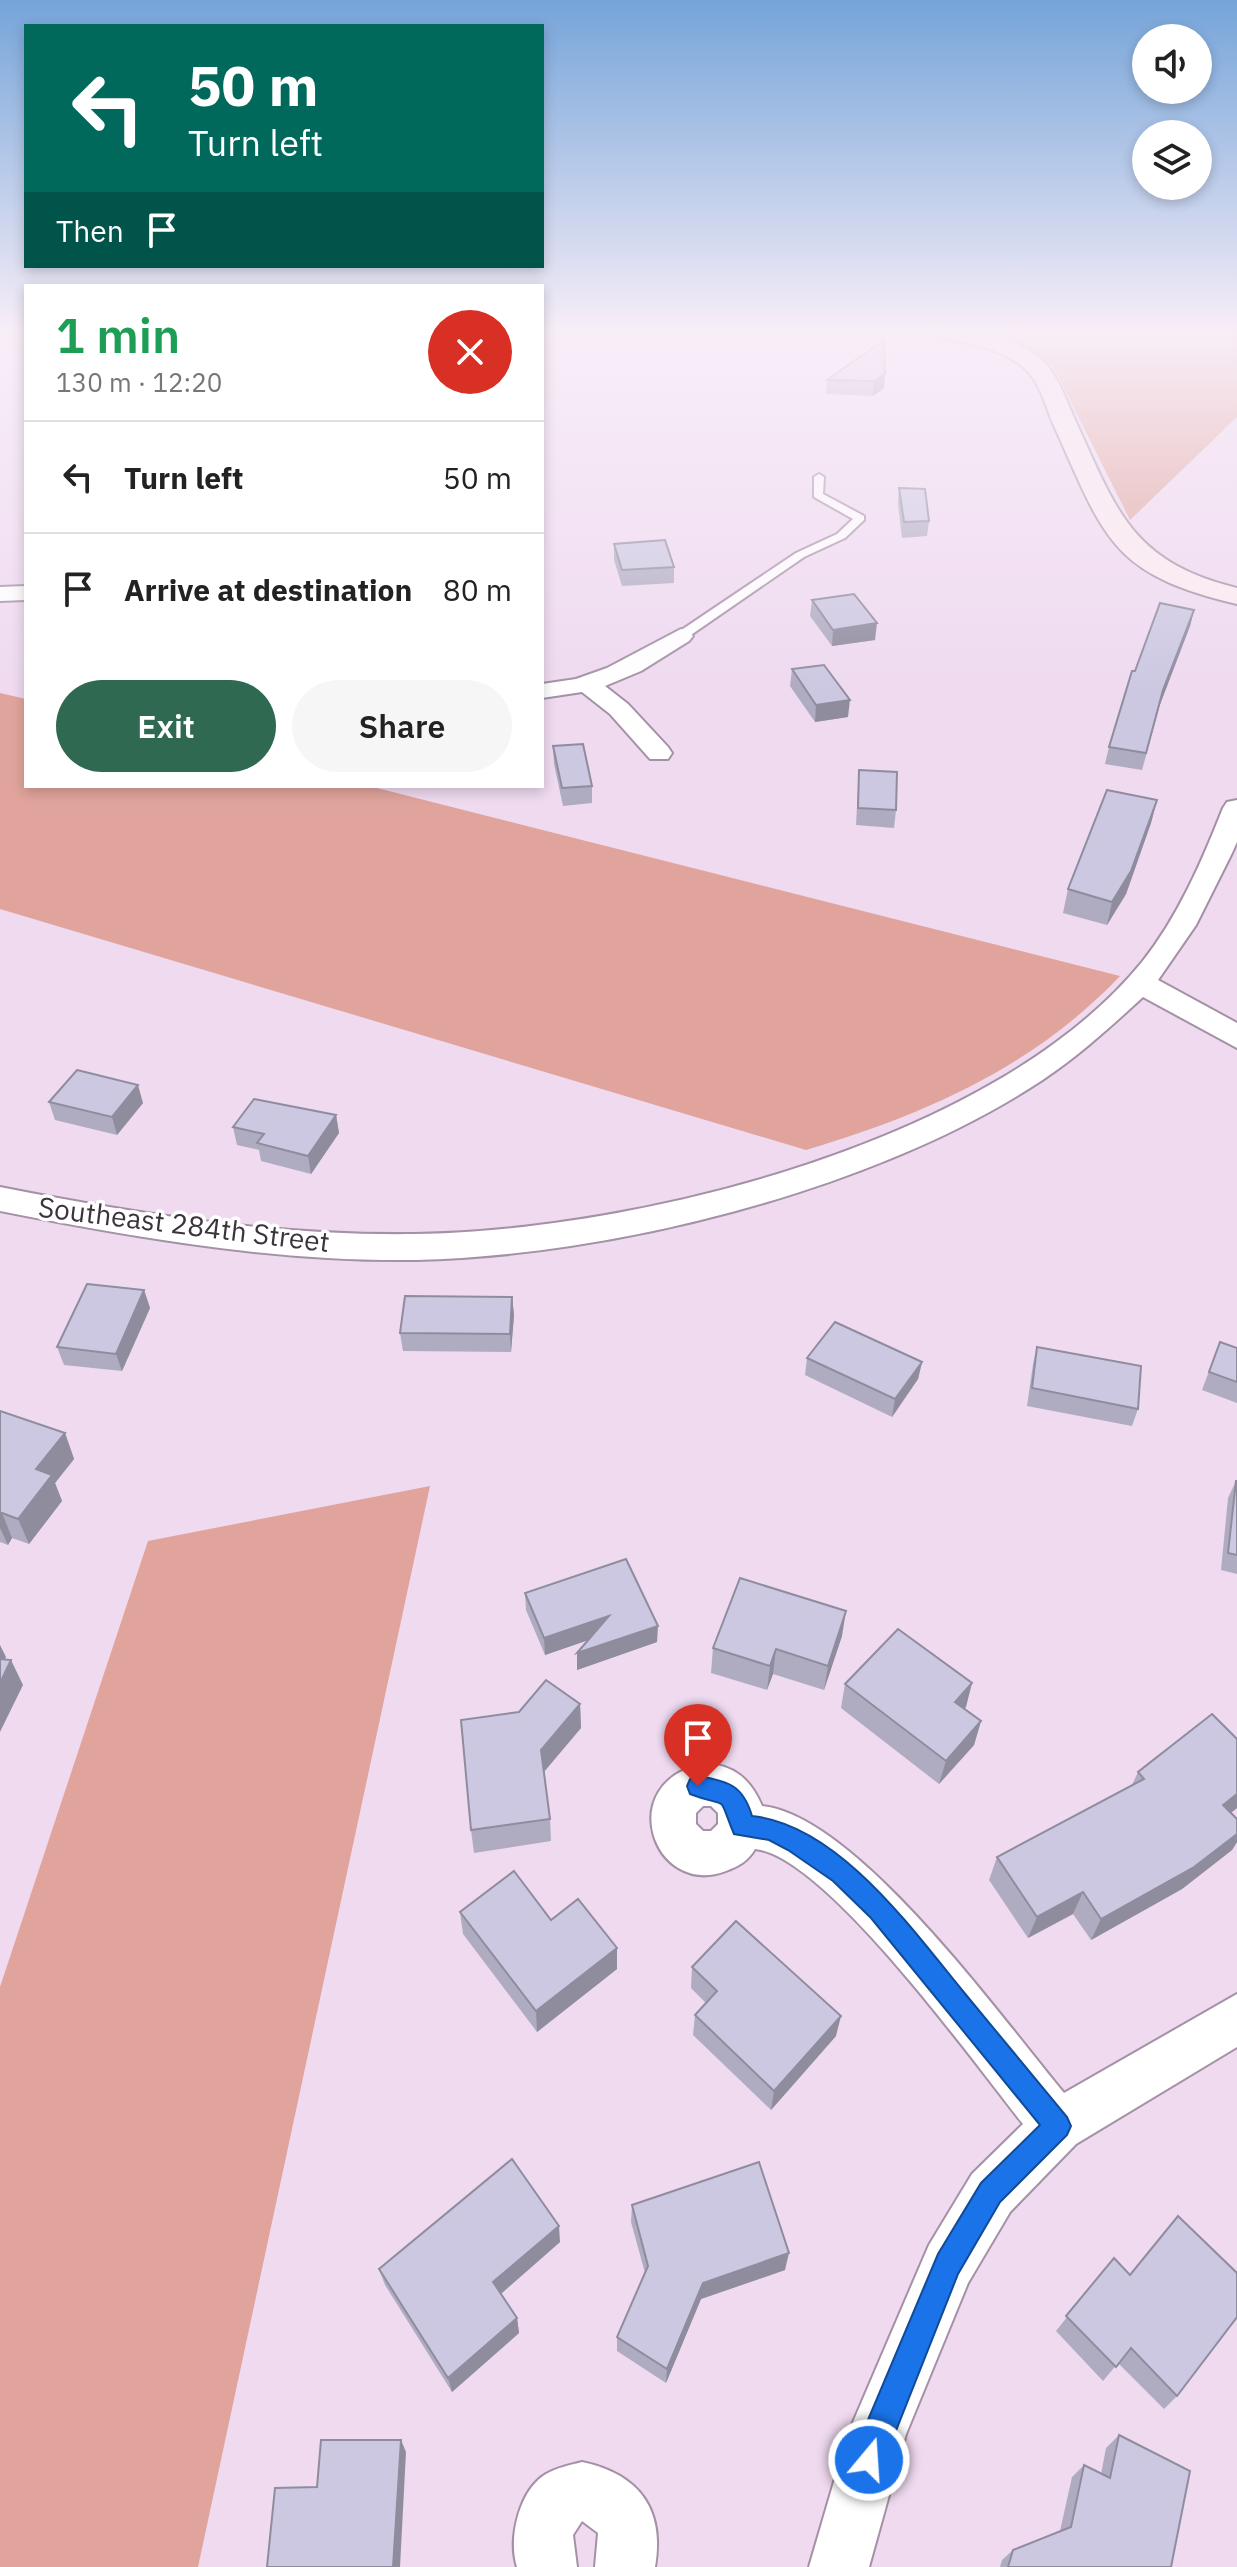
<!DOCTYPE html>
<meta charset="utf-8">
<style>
body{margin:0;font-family:"IBM Plex Sans",sans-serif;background:#f6f6f6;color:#222;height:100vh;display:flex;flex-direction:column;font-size:30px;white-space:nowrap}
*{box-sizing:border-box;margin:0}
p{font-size:26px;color:#767676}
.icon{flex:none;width:44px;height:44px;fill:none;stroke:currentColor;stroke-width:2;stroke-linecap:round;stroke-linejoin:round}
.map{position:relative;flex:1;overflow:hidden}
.panel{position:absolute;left:24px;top:284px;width:520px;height:504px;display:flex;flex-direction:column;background:#fff;border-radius:0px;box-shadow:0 4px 12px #0003}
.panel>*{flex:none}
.banner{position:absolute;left:24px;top:24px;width:520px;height:244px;border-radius:0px;box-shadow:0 4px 12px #0003;background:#00695c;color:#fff;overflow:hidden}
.buttons{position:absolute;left:1132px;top:24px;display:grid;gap:16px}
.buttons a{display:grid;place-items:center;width:80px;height:80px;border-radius:50%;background:#fff;box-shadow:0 4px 12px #0003;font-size:40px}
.pin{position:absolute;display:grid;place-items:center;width:68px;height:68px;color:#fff;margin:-82px -34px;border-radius:50% 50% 50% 0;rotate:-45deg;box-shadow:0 0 8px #0007}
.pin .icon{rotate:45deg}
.me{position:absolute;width:88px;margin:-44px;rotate:18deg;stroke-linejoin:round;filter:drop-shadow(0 0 6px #0008)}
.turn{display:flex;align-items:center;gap:28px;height:168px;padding:0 32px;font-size:36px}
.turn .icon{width:104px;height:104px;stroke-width:2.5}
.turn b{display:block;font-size:56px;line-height:68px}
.then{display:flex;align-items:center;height:76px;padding:0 32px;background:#0003;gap:16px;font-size:30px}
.round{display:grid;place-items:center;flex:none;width:84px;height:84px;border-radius:42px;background:#f6f6f6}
.overview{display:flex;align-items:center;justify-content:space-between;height:136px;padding:0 32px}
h1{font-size:48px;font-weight:600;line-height:60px;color:#1e9e55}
.primary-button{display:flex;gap:16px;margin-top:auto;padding:16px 32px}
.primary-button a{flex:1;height:92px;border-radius:48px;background:#306952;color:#fff;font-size:32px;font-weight:600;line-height:92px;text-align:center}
.primary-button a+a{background:#f6f6f6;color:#222}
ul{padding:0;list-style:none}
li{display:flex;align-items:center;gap:24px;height:112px;padding:0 32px;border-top:2px solid #e0e0e0}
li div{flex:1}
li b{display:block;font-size:30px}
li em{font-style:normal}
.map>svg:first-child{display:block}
.green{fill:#e0a49c}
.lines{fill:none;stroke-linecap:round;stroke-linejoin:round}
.lane-casing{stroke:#a491a5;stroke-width:4}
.street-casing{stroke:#a491a5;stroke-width:4}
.secondary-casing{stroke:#a491a5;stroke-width:4}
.lane{fill:#fff;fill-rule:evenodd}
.street{fill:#fff;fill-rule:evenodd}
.secondary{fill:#fbebf0;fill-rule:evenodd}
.wall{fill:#afacc2}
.shaded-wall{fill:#8f8c9e}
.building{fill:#ccc8e2;stroke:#8f8c9e;stroke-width:2}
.route{fill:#1a73e8;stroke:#114b97;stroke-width:2}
.labels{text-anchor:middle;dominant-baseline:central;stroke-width:7;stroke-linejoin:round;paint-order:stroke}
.street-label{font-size:28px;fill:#3c343c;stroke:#fff}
</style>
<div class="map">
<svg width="1237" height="2567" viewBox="0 0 1237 2567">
<rect width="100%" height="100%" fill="#efdaf0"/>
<g class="green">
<polygon points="1011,331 1237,331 1237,417 1130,520 1053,366 1020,344"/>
<path d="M0 693 26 699V786H369L1120 976C1034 1067 924 1115 806 1150L0 909Z"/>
<polygon points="430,1486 198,2567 0,2567 0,1987 148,1541"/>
</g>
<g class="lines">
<defs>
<polygon id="lane" points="819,474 824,477 823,494 864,516 864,520 845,538 804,557 685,639 677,639 677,633 796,553 837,534 853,519 814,497 814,477"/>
<g id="street">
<polygon points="26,586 26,600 0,601 0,587"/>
<polygon points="681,629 689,631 693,636 689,641 641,671 605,686 628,704 668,747 672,753 668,759 650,759 610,714 582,692 542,698 542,684 576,679 607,668"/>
<path d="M1237 800V842L1232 853 1196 925 1158 980 1237 1023V1048L1143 997C1107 1030 1072 1062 1030 1088 866 1192 609 1256 416 1260 276 1262 137 1238 0 1211V1187C137 1214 275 1236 415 1234 638 1231 996 1142 1142 962 1178 917 1202 861 1223 808L1227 802Z"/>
<path d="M704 1764C734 1764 751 1780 762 1806 856 1815 1003 2020 1064 2093L1237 1994V2047L1076 2144 1010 2212 968 2283 906 2434 869 2567H809L848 2434 929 2245 972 2174 1023 2124C975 2064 826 1856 755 1849 748 1861 739 1866 726 1871 653 1899 613 1781 704 1764ZM703 1806H711L718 1813V1824L711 1831H703L696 1824V1813Z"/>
<path d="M582 2462C639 2474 665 2509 655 2567H595L598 2533 582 2521 573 2535 577 2567H517C508 2539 519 2490 546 2474 556 2468 570 2465 582 2462Z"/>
</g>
<path id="secondary" d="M929 331C967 331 1009 332 1040 358 1058 374 1066 400 1076 422 1117 512 1132 562 1237 588V604C1111 574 1105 539 1055 428 1046 409 1041 382 1024 368 999 346 963 343 932 336Z"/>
</defs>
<use href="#lane" class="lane-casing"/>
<use href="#street" class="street-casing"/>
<use href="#secondary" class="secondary-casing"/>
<use href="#lane" class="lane"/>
<use href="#street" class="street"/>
<use href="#secondary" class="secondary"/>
</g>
<g class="wall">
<polygon points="884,340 884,388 873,396 826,394 827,380"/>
<polygon points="899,488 929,521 927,536 902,538 898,504"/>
<polygon points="614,544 674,567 674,583 622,586 614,560"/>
<polygon points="812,600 875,640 832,646 810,616"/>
<polygon points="1194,610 1190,626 1159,707 1142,770 1105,764 1109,747 1135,671"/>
<polygon points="792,669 848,717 815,722 790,686"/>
<polygon points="553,746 592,786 592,803 563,806 554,764"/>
<polygon points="859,770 896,810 894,828 856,825"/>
<polygon points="1157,800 1151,823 1126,894 1107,925 1063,913 1068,889"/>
<polygon points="49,1102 143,1103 117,1135 55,1120"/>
<polygon points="336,1115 339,1133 311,1174 261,1161 259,1150 237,1145 233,1127"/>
<polygon points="144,1290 150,1308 122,1371 64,1365 57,1347"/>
<polygon points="512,1297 514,1315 511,1352 403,1351 400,1333"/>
<polygon points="1220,1342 1237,1348 1237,1403 1202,1390"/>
<polygon points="1037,1347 1138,1409 1132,1426 1027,1406 1033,1364"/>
<polygon points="807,1358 922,1362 918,1379 892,1417 805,1375"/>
<polygon points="0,1411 65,1433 74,1459 55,1483 62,1501 29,1544 12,1538 8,1545 0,1542"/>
<polygon points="1236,1481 1237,1481 1237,1574 1221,1570 1228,1498"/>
<polygon points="525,1593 657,1642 577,1670 588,1640 545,1655 526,1610"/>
<polygon points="842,1636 824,1690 773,1674 767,1690 711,1673 713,1648"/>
<polygon points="972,1683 964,1709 981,1721 974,1745 939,1784 841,1708 845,1684"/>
<polygon points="580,1704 581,1728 544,1772 550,1819 551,1841 474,1853 471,1830"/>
<polygon points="1237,1739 1237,1808 1231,1813 1237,1819 1237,1842 1232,1850 1182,1889 1091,1940 1073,1914 1028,1938 989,1880 997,1857 1132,1785 1138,1772"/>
<polygon points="460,1912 551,1920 617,1969 537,2032 463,1934"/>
<polygon points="692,1967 836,2036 771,2110 693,2035 695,2015 706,2003 691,1988"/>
<polygon points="632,2205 785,2270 701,2299 666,2383 617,2351 617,2337 645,2273 631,2222"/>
<polygon points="560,2242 501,2294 517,2318 519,2333 452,2392 385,2285 379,2269"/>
<polygon points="1114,2258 1177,2396 1164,2409 1118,2363 1103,2381 1056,2331"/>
<polygon points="1119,2435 1171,2567 1000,2567 1002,2560 1013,2550 1060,2531 1072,2477 1084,2465 1101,2474 1106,2448"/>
</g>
<g class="shaded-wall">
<polygon points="885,374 884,388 873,396 874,381"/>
<polygon points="1194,610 1190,626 1159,707 1142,770 1163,690"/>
<polygon points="877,623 875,640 832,646 833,630"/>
<polygon points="850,700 848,717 815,722 816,705"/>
<polygon points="1157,800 1151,823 1126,894 1107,925 1112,902"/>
<polygon points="138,1085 143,1103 117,1135 112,1117"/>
<polygon points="336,1115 339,1133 311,1174 308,1156"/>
<polygon points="144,1290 150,1308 122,1371 116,1354"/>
<polygon points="512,1297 514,1315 511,1352 510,1334"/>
<polygon points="922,1362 918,1379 892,1417 895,1399"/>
<polygon points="65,1433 74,1459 55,1483 62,1501 29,1544 18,1519 36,1469"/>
<polygon points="2,1513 12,1538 8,1545 0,1528 0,1515"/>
<polygon points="846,1611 842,1636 824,1690 828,1666"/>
<polygon points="609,1616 609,1633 545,1655 544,1638"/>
<polygon points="658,1626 657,1642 577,1670 577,1653"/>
<polygon points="0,1645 6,1657 0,1668"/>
<polygon points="776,1649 773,1674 767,1690 770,1666"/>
<polygon points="11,1660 23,1685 0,1732 0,1683"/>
<polygon points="972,1683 966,1707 949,1726 955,1702"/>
<polygon points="580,1704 581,1728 542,1774 541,1750"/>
<polygon points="981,1721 974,1745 939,1784 946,1761"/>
<polygon points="1237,1794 1237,1808 1211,1828 1223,1805"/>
<polygon points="1237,1834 1237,1842 1232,1850 1182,1889 1091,1940 1101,1919"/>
<polygon points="1083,1892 1073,1914 1028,1938 1037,1917"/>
<polygon points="617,1948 617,1969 537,2032 536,2011"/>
<polygon points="841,2016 836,2036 771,2110 774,2091"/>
<polygon points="559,2226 560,2242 496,2298 493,2282"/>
<polygon points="789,2253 785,2270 701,2299 666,2383 667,2369 703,2283"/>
<polygon points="517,2318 519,2333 452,2392 448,2378"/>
<polygon points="401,2440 406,2452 400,2567 393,2567"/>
</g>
<g class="building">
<polygon points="884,340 885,374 874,381 827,380"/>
<polygon points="899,488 925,489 929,521 904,522"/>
<polygon points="665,540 674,567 622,570 614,544"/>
<polygon points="854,594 877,623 833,630 812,600"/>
<polygon points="1160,603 1194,610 1163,690 1146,753 1109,747 1132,671 1135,671"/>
<polygon points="824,665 850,700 816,705 792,669"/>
<polygon points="583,744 592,786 562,788 553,746"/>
<polygon points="859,770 897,772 896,810 858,808"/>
<polygon points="1107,790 1157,800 1131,871 1112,902 1068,889"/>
<polygon points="77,1070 138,1085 112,1117 49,1102"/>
<polygon points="254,1099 336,1115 308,1156 257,1143 264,1134 233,1127"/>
<polygon points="87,1284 144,1290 116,1354 57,1347"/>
<polygon points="405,1296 512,1297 510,1334 400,1333"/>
<polygon points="835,1322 922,1362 895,1399 807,1358"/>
<polygon points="1220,1342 1237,1348 1237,1382 1209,1372"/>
<polygon points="1037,1347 1141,1366 1138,1409 1032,1388"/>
<polygon points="0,1411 65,1433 36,1469 52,1475 18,1519 2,1513 0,1515"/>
<polygon points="1236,1481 1237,1481 1237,1555 1228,1553"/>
<polygon points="626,1559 658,1626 577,1653 609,1616 544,1638 525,1593"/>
<polygon points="740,1578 846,1611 828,1666 776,1649 770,1666 713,1648"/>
<polygon points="898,1629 972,1683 955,1702 981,1721 946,1761 845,1684"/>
<polygon points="0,1659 11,1660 0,1683"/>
<polygon points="546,1680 580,1704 541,1750 550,1819 471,1830 461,1720 519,1712"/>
<polygon points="1212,1714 1237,1739 1237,1794 1223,1805 1237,1819 1237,1834 1194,1867 1101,1919 1083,1892 1037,1917 997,1857 1144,1779 1138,1772"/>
<polygon points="514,1871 551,1920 578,1899 617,1948 536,2011 460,1912"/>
<polygon points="736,1921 841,2016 774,2091 695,2015 717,1991 692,1967"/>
<polygon points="512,2159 559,2226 493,2282 517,2318 448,2378 379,2269"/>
<polygon points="759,2162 789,2253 703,2283 667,2369 617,2337 648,2266 632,2205"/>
<polygon points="1178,2216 1237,2273 1237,2317 1177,2396 1131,2348 1116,2367 1066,2316 1114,2258 1130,2275"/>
<polygon points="1119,2435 1190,2471 1171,2567 1008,2567 1013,2550 1071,2527 1084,2465 1110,2478"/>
<polygon points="321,2440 401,2440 393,2567 267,2567 275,2488 317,2487"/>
</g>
<linearGradient id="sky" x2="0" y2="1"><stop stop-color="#75a4d9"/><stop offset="0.48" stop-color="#f8eef8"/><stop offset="1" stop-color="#f8eef8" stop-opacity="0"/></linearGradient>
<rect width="1237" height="691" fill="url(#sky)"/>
<path class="route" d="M698 1776C728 1781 743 1785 752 1816 838 1825 911 1928 962 1990 997 2032 1032 2075 1067 2117L1071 2126 1067 2135 1000 2202 958 2274 880 2471 869 2475 859 2471 855 2460 862 2434 938 2254 981 2183 1040 2125 871 1918 833 1881 788 1850 769 1840 734 1834C716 1791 732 1810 690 1794L687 1786 690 1779Z"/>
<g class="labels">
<g class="street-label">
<text transform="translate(184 1224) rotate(7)">Southeast 284th Street</text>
</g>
</g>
</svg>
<div class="buttons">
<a><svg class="icon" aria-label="sound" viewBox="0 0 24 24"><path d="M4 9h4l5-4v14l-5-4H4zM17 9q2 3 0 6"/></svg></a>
<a><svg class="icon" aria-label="layers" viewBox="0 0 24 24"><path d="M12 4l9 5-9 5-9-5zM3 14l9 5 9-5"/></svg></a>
</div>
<div class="pin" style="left:698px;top:1786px;background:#d93025"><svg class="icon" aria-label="arrive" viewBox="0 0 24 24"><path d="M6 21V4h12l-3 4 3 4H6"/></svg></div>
<svg class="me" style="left:869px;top:2460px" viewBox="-20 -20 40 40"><circle r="17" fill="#1a73e8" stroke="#fff" stroke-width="3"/><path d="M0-11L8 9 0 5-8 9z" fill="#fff"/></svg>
<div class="banner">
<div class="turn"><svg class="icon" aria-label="left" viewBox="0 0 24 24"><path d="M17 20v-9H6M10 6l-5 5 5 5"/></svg><div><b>50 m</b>Turn left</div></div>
<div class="then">Then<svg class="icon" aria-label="arrive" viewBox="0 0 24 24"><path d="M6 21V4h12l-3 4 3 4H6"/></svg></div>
</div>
<section class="panel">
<div class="overview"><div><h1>1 min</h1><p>130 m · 12:20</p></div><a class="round" style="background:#d93025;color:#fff"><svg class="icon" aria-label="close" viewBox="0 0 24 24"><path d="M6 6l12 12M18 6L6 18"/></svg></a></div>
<ul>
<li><svg class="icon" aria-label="left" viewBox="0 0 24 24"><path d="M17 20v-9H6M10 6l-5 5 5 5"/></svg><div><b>Turn left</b></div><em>50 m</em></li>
<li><svg class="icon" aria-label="arrive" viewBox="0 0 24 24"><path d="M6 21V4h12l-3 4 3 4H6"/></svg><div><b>Arrive at destination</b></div><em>80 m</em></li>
</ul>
<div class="primary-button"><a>Exit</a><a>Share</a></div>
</section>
</div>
